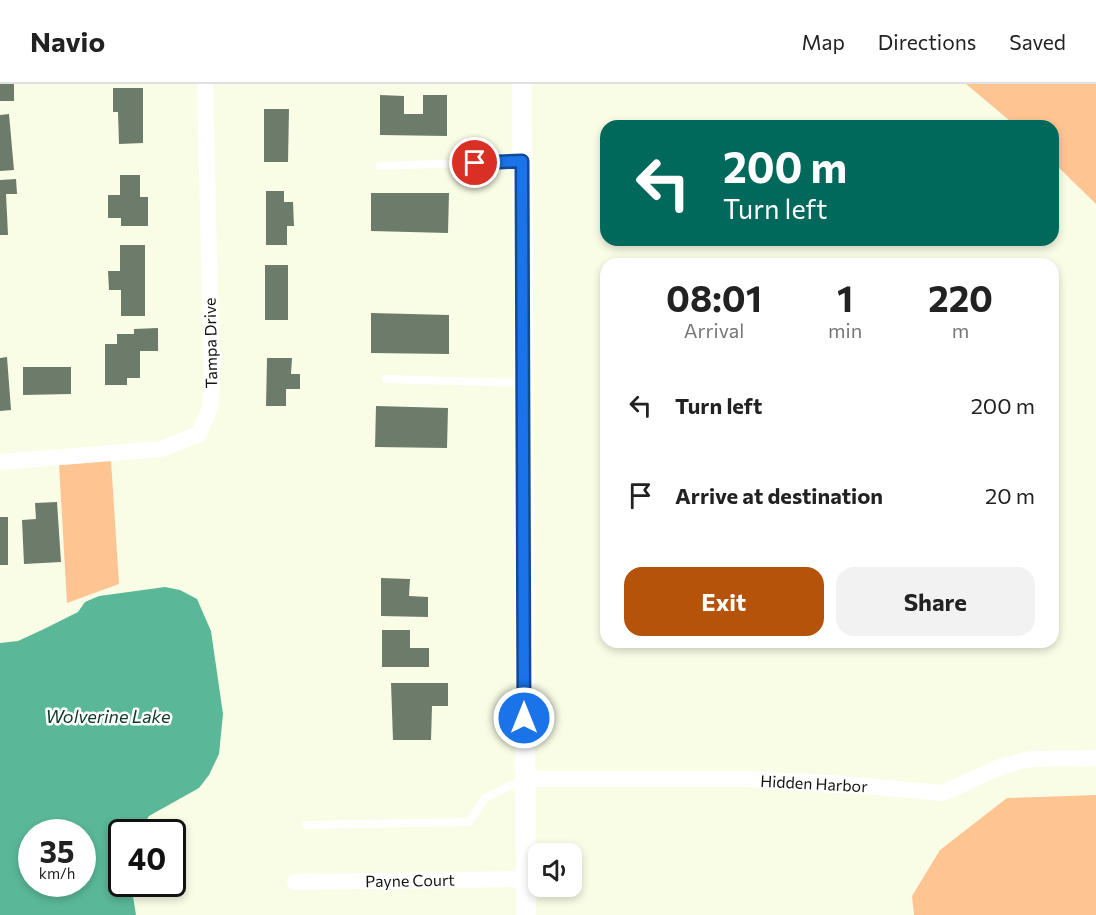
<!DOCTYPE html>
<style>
body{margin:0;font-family:Commissioner,sans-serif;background:#f2f2f2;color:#222;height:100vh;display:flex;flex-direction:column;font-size:22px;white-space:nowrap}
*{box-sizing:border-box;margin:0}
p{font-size:20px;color:#767676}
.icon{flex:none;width:33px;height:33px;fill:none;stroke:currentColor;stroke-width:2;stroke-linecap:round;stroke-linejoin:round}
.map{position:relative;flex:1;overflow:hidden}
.side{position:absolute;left:600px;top:174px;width:459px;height:390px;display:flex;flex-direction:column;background:#fff;border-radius:18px;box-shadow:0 3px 9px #0003}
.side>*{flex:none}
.banner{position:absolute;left:600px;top:36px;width:459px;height:126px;border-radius:18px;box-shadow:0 3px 9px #0003;background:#00695c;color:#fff;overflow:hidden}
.fabs{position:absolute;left:528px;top:759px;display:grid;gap:12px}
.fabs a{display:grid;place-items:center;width:54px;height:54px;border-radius:12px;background:#fff;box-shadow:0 3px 9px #0003;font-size:30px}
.speed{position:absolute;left:18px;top:735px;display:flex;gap:12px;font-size:30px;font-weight:700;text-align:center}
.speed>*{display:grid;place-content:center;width:78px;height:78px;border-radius:50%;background:#fff;box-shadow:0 3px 9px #0003;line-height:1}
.speed small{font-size:15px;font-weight:400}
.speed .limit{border:3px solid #111;border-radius:9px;background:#fff;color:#111}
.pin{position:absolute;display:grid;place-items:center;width:51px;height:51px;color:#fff;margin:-26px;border:3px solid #fff;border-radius:50%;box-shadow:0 2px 6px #0007}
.me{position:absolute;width:66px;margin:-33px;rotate:0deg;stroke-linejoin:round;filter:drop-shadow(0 0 4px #0008)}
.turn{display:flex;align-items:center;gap:21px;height:126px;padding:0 24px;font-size:27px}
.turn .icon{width:78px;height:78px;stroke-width:2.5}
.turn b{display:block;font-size:42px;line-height:51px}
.eta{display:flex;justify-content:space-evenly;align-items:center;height:102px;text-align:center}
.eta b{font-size:36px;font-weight:700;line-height:42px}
.action{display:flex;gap:12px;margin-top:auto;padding:12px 24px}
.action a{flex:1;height:69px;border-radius:18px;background:#b45309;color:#fff;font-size:24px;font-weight:700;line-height:69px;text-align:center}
.action a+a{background:#f2f2f2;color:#222}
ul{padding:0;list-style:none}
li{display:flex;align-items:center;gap:18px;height:90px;padding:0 24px}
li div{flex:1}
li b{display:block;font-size:22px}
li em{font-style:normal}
header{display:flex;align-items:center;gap:36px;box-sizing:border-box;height:84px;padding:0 30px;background:#fff;border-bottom:2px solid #e0e0e0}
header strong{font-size:28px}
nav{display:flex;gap:33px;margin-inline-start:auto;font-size:21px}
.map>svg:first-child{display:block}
.green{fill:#fec593}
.water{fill:#5ab898;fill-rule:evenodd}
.building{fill:#6d7b6b}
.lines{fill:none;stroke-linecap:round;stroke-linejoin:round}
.service{stroke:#fff;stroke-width:8}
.minor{stroke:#fff;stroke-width:16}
.tertiary{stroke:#fff;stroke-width:20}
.route-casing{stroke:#114b97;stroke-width:15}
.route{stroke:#1a73e8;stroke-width:10}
.labels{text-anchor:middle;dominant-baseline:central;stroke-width:5;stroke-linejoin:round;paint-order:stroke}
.street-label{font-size:16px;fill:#13150d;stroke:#fff}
.water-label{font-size:18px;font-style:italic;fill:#0e392c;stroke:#fff}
</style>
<header>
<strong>Navio</strong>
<nav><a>Map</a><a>Directions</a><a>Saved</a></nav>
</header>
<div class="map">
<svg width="1096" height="831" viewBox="0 0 1096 831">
<rect width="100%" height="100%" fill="#f9fde6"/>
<g class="green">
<polygon points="966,0 1096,0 1096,120 1053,78 1053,42 1016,42"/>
<polygon points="111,376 119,500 67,519 59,381"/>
<polygon points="1096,711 1096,831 914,831 912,812 940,766 1007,714"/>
</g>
<path class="water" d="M165 503 180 506 197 515 211 547 223 630 219 670 209 691 199 704 149 732 139 748H122V800H131L136 831H0V559L18 557 44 545 78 528 85 518 99 512ZM32 748H82V800H32Z"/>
<g class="building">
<rect x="0" y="0" width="14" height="17"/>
<polygon points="113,4 143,4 143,59 119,60 118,28 113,28"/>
<polygon points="380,11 404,12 404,30 423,30 423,11 447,11 447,52 380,51"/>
<polygon points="264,25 289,25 288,78 264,78"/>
<polygon points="9,30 14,86 0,87 0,31"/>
<polygon points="120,91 140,91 140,113 148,113 148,142 121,142 121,134 108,134 108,111 120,111"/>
<polygon points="16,95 17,110 6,110 8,151 0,151 0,96"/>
<polygon points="266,107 284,107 284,118 293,118 294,142 287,142 287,161 266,161"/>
<polygon points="371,109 449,109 448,149 371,147"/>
<polygon points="120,161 145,161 145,232 121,232 121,206 109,206 108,187 120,187"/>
<rect x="265" y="181" width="23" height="55"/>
<polygon points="371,229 449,231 449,270 371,269"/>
<polygon points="158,244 158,267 140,267 140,294 127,294 127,301 105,301 105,260 117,260 117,250 134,250 134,245"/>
<polygon points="7,273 11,326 0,327 0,274"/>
<polygon points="267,274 292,274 291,290 300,290 300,305 286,305 286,322 266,322"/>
<polygon points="23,283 71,283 71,310 23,311"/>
<polygon points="376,322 448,324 447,364 375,363"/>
<polygon points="57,418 61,478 24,480 22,436 36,435 35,419"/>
<rect x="0" y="433" width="8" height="48"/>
<polygon points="381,494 410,495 409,512 428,513 428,533 381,532"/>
<polygon points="382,546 410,546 410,564 429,564 429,583 382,583"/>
<polygon points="391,599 448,599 448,622 432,622 431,656 393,656"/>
</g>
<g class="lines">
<g class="service">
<polyline points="380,82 522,77"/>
<polyline points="386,295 522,299"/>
<polyline points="306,741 469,738 485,714 525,695"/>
</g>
<g class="minor">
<polyline points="0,378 161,365 199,350 210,323 212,302 205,0"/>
<polyline points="525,695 745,695 832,699 943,709 1002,682 1031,675 1096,674"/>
<polyline points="295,798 526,795"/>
</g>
<polyline class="tertiary" points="522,0 526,831"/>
</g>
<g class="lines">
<defs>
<polyline id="route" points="475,79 522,77 524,634"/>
</defs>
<use href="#route" class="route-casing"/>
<use href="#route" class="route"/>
</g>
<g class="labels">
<g class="street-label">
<text transform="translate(210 259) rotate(-91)">Tampa Drive</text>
<text transform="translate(814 699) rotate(3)">Hidden Harbor</text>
<text transform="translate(410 796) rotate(-1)">Payne Court</text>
</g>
<g class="water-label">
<text x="108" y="632">Wolverine Lake</text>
</g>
</g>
</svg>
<div class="fabs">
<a><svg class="icon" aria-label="sound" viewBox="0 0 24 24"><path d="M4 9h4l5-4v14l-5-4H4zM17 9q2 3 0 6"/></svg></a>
</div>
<div class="speed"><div>35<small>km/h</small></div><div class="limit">40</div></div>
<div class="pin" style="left:475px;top:79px;background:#d93025"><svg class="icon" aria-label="arrive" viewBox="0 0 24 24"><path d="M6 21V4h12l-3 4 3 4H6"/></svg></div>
<svg class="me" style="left:524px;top:634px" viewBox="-20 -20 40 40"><circle r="17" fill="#1a73e8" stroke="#fff" stroke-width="3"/><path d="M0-11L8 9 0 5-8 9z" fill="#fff"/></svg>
<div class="banner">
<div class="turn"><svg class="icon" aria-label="left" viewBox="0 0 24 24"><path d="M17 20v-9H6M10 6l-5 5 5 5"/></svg><div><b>200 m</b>Turn left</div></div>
</div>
<section class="side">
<div class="eta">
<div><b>08:01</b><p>Arrival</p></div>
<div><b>1</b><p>min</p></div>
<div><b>220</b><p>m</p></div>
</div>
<ul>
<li><svg class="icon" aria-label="left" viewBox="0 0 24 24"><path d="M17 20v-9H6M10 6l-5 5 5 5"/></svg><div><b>Turn left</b></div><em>200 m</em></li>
<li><svg class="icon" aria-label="arrive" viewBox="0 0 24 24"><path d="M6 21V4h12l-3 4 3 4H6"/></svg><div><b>Arrive at destination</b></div><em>20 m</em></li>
</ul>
<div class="action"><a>Exit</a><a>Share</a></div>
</section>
</div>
